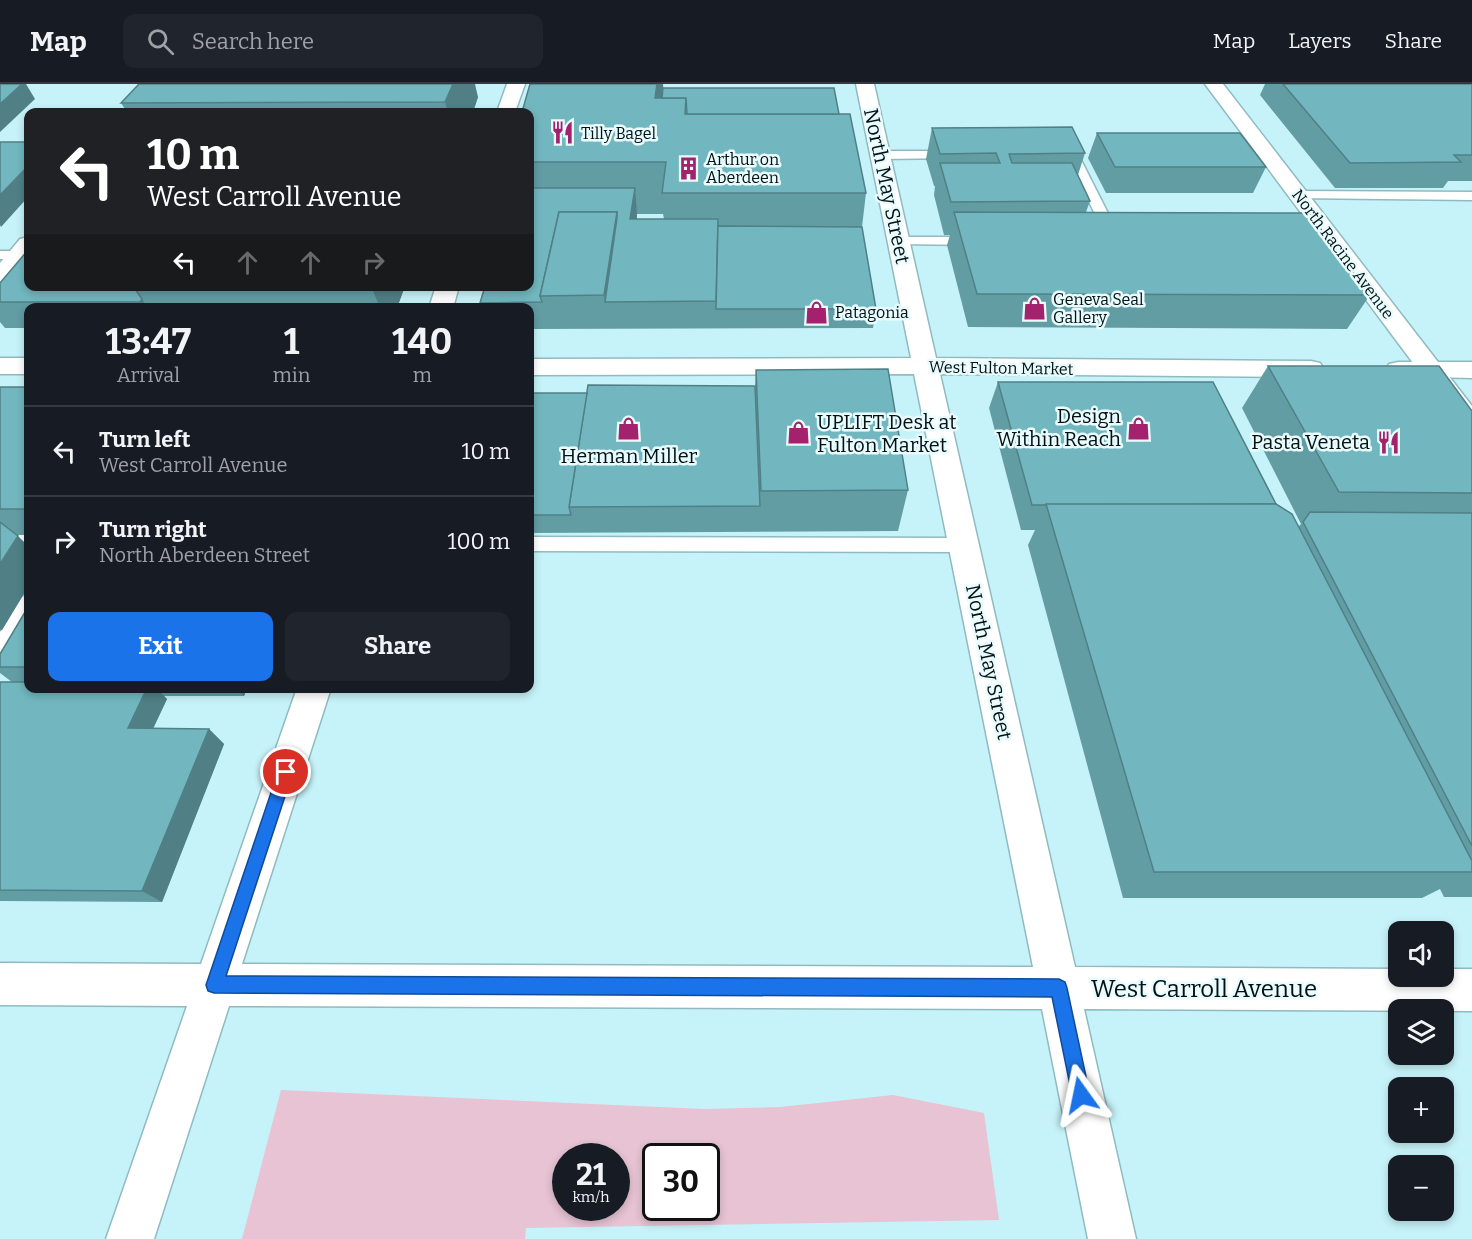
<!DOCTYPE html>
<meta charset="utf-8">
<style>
body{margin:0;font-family:Bitter,serif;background:#20242c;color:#f1f3f6;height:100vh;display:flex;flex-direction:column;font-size:22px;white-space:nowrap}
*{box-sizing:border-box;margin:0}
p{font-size:20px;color:#9ea1a6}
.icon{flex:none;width:33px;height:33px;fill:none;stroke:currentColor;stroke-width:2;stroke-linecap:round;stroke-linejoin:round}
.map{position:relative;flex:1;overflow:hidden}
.sheet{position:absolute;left:24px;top:219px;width:510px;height:390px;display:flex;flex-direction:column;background:#171b24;border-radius:12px;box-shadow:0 3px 9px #0003}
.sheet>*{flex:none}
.guide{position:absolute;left:24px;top:24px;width:510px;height:183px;border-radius:12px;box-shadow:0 3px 9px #0003;background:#202124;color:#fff;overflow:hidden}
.buttons{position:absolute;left:1388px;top:837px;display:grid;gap:12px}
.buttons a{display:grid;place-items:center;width:66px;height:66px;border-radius:12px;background:#171b24;box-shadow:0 3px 9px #0003;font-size:30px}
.speed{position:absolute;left:552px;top:1059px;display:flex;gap:12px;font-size:30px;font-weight:700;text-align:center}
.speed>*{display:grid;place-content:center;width:78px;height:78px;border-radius:50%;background:#171b24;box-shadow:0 3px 9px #0003;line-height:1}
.speed small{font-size:15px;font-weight:400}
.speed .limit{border:3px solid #111;border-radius:9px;background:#fff;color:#111}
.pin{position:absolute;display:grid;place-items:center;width:51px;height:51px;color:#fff;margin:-26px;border:3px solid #fff;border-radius:50%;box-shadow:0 2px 6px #0007}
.me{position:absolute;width:66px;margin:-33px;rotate:348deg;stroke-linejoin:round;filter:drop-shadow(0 0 4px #0008)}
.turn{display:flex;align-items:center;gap:21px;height:126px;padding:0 24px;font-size:27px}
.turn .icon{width:78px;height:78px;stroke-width:2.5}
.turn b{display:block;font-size:42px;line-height:51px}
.lanes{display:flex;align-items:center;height:57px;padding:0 24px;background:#0003;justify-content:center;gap:30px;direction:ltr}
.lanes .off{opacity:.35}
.eta{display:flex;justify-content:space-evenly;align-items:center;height:102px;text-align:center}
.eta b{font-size:36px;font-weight:700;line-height:42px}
.button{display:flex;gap:12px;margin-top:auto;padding:12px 24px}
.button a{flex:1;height:69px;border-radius:12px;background:#1a73e8;color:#fff;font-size:24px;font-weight:700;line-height:69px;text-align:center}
.button a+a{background:#20242c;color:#f1f3f6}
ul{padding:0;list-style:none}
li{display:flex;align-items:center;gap:18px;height:90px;padding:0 24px;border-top:2px solid #363941}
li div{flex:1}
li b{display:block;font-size:22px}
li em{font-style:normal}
header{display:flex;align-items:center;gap:36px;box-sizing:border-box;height:84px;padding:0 30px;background:#171b24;border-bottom:2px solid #363941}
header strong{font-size:28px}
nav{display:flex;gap:33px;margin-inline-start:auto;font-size:21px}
.search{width:420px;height:54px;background:#20242c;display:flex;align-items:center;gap:15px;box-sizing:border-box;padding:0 21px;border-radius:12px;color:#9ea1a6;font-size:22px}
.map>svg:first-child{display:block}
.green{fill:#e7c3d3;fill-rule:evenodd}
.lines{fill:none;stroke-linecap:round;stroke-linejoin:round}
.lane-casing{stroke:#8fbbc0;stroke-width:3}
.street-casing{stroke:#8fbbc0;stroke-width:3}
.secondary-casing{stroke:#8fbbc0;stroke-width:3}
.lane{fill:#fff;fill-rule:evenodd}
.street{fill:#fff;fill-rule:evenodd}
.secondary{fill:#fff;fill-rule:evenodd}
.wall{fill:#629da4;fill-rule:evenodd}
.shaded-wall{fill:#508086}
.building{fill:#72b7bf;stroke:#508086;stroke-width:1.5}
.route{fill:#1a73e8;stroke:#114b97;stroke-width:1.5}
.labels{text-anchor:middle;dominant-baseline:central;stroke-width:5;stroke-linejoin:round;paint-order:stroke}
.far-poi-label{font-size:16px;fill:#021113;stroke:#e9fbfd;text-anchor:start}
.far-street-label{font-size:16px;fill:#021113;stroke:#e9fbfd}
.street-label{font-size:20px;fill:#021113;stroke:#e9fbfd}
.poi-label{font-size:20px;fill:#021113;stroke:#e9fbfd;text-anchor:end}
.near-street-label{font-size:24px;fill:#021113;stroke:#e9fbfd}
</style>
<header>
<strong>Map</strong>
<div class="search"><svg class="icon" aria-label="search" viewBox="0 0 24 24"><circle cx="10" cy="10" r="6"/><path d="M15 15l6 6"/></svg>Search here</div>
<nav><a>Map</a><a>Layers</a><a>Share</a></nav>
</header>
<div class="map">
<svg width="1472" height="1155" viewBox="0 0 1472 1155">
<rect width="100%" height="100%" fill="#c6f3f9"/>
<path class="green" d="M281 1006 704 1025 780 1023 893 1011 984 1029 999 1136 526 1144 525 1155H242ZM566 1072H616V1124H566ZM706 1072V1124H656V1072Z"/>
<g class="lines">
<defs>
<g id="lane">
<polygon points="1072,66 1078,70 1120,153 1118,156 1108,156 1106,153 1066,70"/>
<polygon points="954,67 960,71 958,74 881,75 875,71 881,67"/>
<polygon points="1299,107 1472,108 1472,116 1294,114 1293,111"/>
<polygon points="899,153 975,153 982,157 975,161 894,160 892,157"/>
<polygon points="0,167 18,167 25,171 18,175 0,175"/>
<rect x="0" y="451" width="28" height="14"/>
<polygon points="530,453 964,454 971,456 973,461 971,466 964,468 530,467"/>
<polygon points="28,511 28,536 7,572 0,575 0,548 21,513"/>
</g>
<g id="street">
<polygon points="507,0 525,0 515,28 497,28"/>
<polygon points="856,0 874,0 936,274 1311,277 1320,279 1324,285 1320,291 1311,293 940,290 1075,883 1398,885 1398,892 1443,892 1443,885 1472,885 1472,927 1084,925 1136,1155 1088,1155 1042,925 229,922 154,1155 106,1155 187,922 0,921 0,879 201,880 297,604 331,604 242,880 1033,883 914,290 530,291 530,275 911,274"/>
<polygon points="28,153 28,173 8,198 0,200 0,179 20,155"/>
<polygon points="436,202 459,202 453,224 429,224"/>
<rect x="0" y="274" width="28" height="16"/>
<polygon points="1398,278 1472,278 1472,294 1389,292 1385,286 1389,280"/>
</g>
<polygon id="secondary" points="1205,0 1223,0 1472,322 1472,349 1463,346"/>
</defs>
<use href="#lane" class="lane-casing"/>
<use href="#street" class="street-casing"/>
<use href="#secondary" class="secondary-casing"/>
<use href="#lane" class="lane"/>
<use href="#street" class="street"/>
<use href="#secondary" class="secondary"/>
</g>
<g class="wall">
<polygon points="1265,0 1472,0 1472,97 1448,97 1443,104 1335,104 1260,11"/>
<path d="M663 4 839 30 866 109 862 143 876 225 873 244 530 245V224H481L480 219 530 202V28ZM637 130H663L664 135H637Z"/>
<polygon points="478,13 473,28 127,28 121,19"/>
<polygon points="932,44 1085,69 1078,91 1090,117 1086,128 1370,211 1347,245 968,243 947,161 950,151 944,151 934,111 935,102 934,102 926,75"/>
<polygon points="1097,49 1266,83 1253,109 1106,109 1088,74"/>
<polygon points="0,199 28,202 405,202 397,224 28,224 28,244 5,244 0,238"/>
<polygon points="1268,282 1472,327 1472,813 1444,813 1440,805 1422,814 1123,814 1028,461 1035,446 1021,446 989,324 998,298 1276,420 1298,443 1301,440 1242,324"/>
<polygon points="756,286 908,406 898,447 530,449 530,309 587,309 755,302"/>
<polygon points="0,303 28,303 28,451 16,451 28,462 28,503 2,546 0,547"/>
<polygon points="28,523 28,604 247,604 244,612 164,612 167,615 153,645 209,645 224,660 162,818 0,817 0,598 12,598 0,589 0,570"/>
</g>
<g class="shaded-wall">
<polygon points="22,0 26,0 35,15 0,48 0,20"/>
<polygon points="453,0 475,0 478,13 473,28 448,28 445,18"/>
<polygon points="657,0 663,0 664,13 660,55 655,14"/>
<polygon points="28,82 28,113 1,143 0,141 0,111"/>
<polygon points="635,104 637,130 633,161 630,135"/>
<polygon points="617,128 620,161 605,218 604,211"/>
<polygon points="371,202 405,202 397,224 380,224"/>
<polygon points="142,215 147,224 144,224 140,218"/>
<polygon points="18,452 28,462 28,503 2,546 0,545 0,480"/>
<polygon points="147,604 156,604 167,615 146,659 128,644"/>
<polygon points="236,604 247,604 244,612"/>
<polygon points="209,645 224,660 162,818 142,807"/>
</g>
<g class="building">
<polygon points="0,0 22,0 0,20"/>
<polygon points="139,0 453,0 445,18 121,19"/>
<polygon points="530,0 657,0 655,14 686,14 685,30 850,30 866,109 662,109 666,78 530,78 530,28 522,28"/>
<polygon points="1283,0 1472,0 1472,71 1454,71 1461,78 1350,79"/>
<polygon points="663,4 834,4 839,30 687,30 686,14 662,14"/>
<polygon points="1072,43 1085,69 1009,70 1012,79 1072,79 1090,117 951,118 940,79 1000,79 996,69 940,70 932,44"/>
<polygon points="1097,49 1240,49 1266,83 1115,83"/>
<polygon points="0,58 28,58 28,82 0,111"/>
<polygon points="530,104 635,104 630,135 718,135 716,217 605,218 617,134 617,128 559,128 540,212 542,218 480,219 485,202 530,202"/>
<polygon points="559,128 617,128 604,211 540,212"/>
<polygon points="954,128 1309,129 1370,211 977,210"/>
<polygon points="718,142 862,143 876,225 716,225"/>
<polygon points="28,166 28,202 133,202 142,215 140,218 0,218 0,199"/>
<polygon points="1268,282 1439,282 1472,327 1472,409 1339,408"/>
<polygon points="888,285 908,406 761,407 756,286"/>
<polygon points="998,298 1213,298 1276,420 1032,421"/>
<polygon points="588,301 755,302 760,422 569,423"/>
<rect x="0" y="303" width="28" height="122"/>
<polygon points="530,309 587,309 569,423 571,431 530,431"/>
<polygon points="1046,420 1276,420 1292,430 1472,777 1472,788 1154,788"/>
<polygon points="1310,428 1472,429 1472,762 1303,438"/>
<polygon points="0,438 18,452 0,480"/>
<polygon points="28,523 28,583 0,583 0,570"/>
<polygon points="0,598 28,598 28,604 147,604 128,644 209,645 142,807 0,806"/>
</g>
<polygon class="route" points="286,682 293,688 226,892 1059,895 1065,898 1067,904 1090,1011 1088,1017 1081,1020 1075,1017 1072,1011 1052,913 214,909 208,907 206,901 278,688"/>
<defs>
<symbol id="restaurant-bare" viewBox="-9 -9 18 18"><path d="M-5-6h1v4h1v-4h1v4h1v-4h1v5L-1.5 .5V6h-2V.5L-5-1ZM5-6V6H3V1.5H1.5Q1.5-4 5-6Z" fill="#a4216e" stroke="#e9fbfd" stroke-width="2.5" paint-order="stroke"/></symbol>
<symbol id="building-bare" viewBox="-9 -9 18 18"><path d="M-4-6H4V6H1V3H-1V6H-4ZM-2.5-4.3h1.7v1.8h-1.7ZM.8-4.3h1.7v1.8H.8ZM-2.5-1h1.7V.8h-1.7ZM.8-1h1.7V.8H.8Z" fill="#a4216e" stroke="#e9fbfd" stroke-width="2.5" paint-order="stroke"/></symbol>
<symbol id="shop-bare" viewBox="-9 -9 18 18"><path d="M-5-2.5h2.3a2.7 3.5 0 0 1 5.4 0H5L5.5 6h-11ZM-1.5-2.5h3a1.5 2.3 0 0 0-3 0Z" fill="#a4216e" stroke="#e9fbfd" stroke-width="2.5" paint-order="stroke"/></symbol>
</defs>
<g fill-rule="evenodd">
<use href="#restaurant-bare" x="546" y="32" width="33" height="33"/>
<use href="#building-bare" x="672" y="68" width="33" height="33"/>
<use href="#shop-bare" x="1018" y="208" width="33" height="33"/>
<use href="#shop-bare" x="800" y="212" width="33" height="33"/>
<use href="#shop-bare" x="612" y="328" width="33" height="33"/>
<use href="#shop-bare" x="1122" y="328" width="33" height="33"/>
<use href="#shop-bare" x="782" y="332" width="33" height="33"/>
<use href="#restaurant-bare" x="1372" y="342" width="33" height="33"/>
</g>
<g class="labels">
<g class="far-poi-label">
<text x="581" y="49">Tilly Bagel</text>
<text x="706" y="75">Arthur on<tspan x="706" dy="18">Aberdeen</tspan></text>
<text x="1053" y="215">Geneva Seal<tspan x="1053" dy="18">Gallery</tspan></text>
<text x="835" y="228">Patagonia</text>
</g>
<g class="far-street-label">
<text transform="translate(1343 170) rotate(53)">North Racine Avenue</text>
<text transform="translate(1001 284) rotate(1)">West Fulton Market</text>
</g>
<g class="street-label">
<text transform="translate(887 102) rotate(78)">North May Street</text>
<text transform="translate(989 578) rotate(78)">North May Street</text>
</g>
<g class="poi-label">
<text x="1121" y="332">Design<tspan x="1121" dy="23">Within Reach</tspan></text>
<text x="817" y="338" text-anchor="start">UPLIFT Desk at<tspan x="817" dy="23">Fulton Market</tspan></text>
<text x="1370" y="358">Pasta Veneta</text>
<text x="629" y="372" text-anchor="middle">Herman Miller</text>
</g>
<g class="near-street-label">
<text x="1204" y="905">West Carroll Avenue</text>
</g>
</g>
</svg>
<div class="buttons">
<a><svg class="icon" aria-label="sound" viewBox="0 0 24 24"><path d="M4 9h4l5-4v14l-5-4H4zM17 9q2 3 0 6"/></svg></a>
<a><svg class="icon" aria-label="layers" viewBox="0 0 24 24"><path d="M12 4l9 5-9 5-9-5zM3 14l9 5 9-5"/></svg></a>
<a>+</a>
<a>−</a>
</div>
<div class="speed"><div>21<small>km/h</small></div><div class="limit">30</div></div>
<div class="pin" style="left:286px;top:688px;background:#d93025"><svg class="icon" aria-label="arrive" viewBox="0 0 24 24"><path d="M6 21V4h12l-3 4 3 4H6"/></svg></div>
<svg class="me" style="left:1081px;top:1011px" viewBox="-20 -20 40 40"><path d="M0-17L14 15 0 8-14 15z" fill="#1a73e8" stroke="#fff" stroke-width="4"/></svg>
<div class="guide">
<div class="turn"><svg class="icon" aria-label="left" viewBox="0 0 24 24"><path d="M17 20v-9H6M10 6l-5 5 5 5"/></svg><div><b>10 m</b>West Carroll Avenue</div></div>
<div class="lanes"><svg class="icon" aria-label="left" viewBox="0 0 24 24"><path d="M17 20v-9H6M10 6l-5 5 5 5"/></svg><svg class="icon off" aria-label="ahead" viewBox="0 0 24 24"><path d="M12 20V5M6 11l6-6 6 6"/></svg><svg class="icon off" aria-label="ahead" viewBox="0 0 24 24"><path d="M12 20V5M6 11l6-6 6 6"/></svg><svg class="icon off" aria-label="right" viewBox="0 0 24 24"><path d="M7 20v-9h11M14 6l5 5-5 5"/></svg></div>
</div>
<section class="sheet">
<div class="eta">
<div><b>13:47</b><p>Arrival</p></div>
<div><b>1</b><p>min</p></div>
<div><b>140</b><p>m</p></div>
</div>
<ul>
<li><svg class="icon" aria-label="left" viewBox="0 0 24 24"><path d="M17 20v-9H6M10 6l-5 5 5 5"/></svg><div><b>Turn left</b><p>West Carroll Avenue</p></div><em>10 m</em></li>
<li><svg class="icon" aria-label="right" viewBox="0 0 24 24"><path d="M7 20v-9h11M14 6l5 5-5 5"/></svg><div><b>Turn right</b><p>North Aberdeen Street</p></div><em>100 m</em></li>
</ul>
<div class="button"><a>Exit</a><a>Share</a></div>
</section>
</div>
